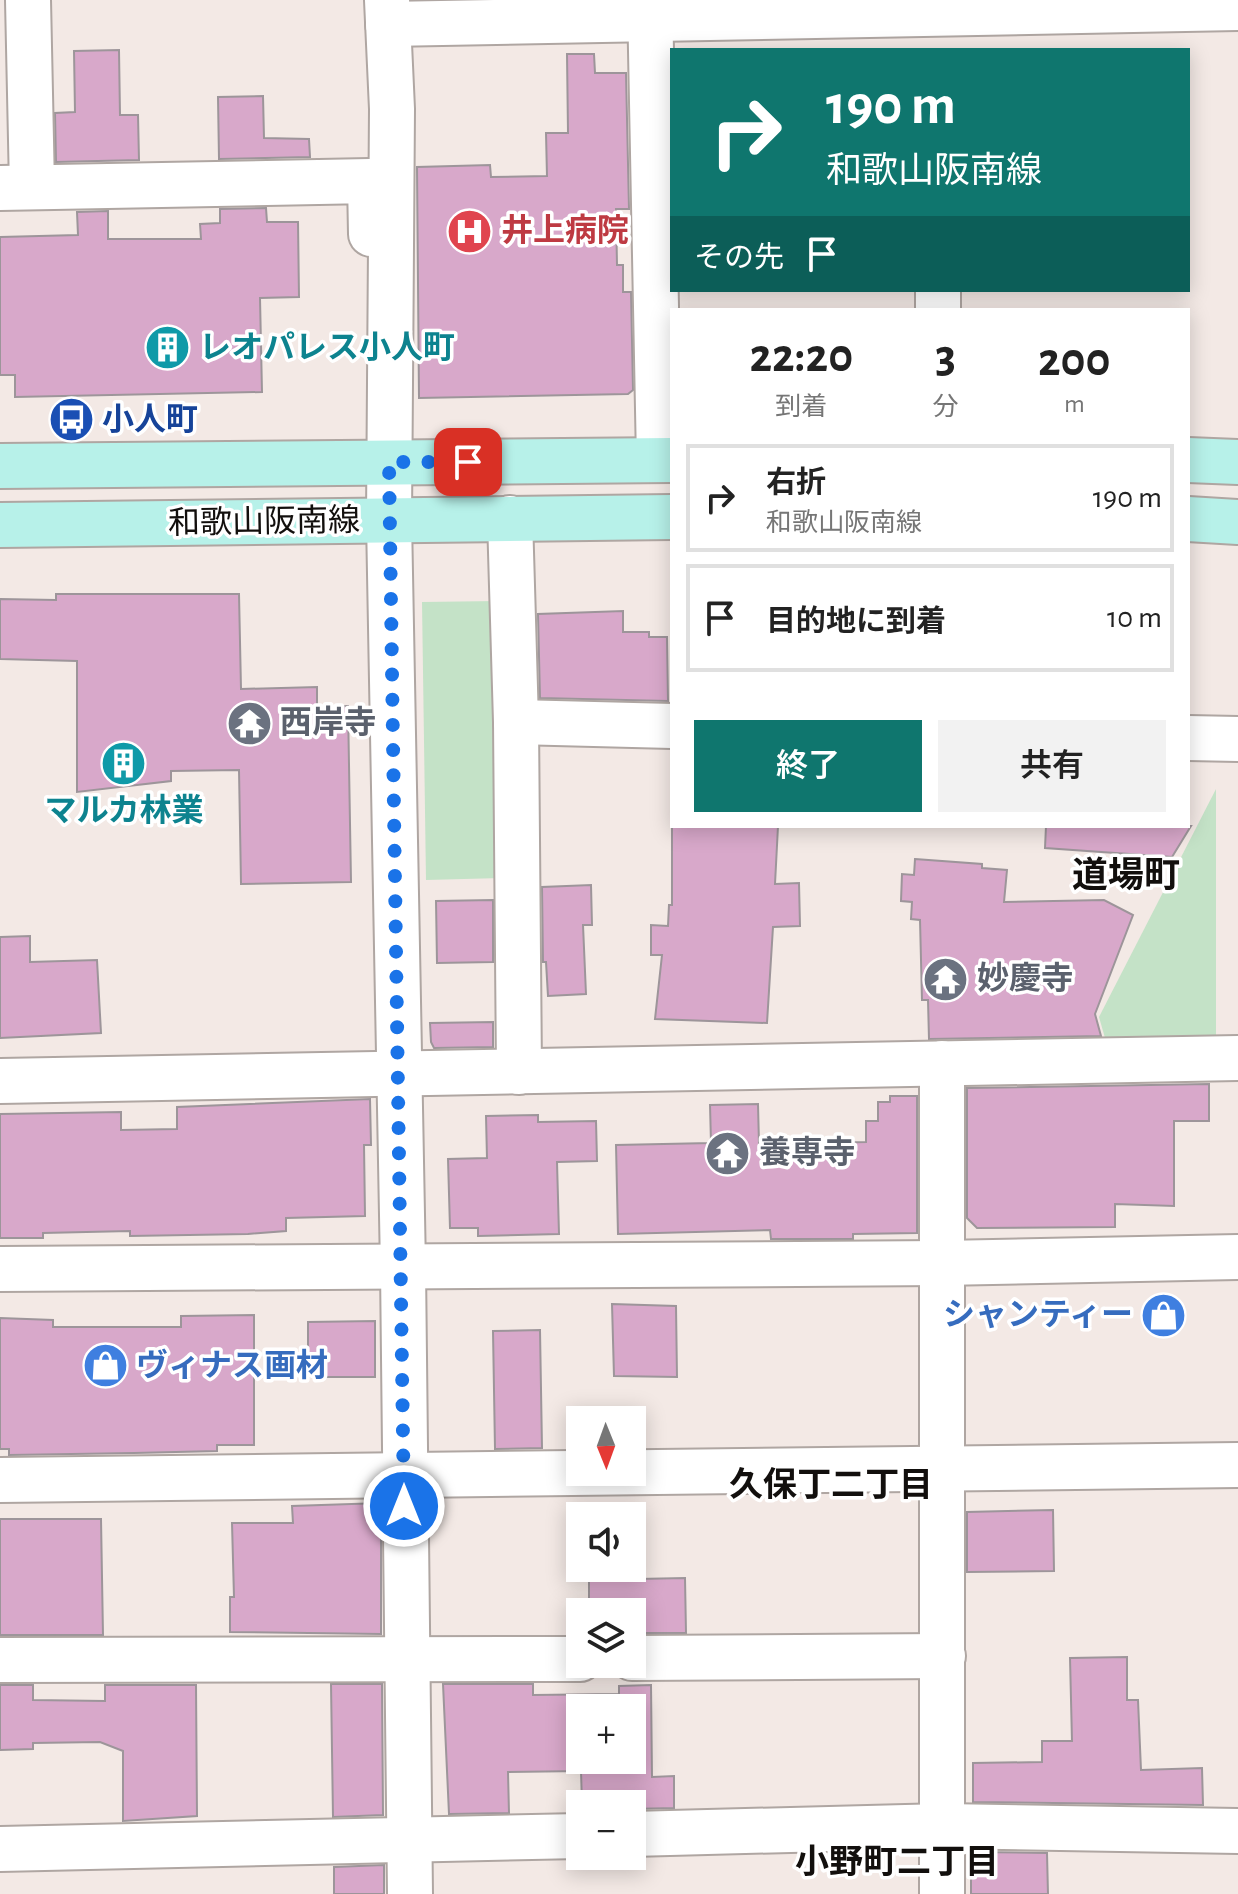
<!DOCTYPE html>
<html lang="ja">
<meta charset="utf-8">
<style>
body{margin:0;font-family:"Alegreya Sans","Noto Sans JP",sans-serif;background:#f2f2f2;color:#222;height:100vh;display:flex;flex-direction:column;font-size:30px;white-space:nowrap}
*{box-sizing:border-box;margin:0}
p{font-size:26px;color:#767676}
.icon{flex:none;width:44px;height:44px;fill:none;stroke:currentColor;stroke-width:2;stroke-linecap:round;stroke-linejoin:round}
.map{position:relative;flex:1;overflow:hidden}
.panel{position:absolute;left:670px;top:308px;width:520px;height:520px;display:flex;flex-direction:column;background:#fff;border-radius:0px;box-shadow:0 4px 20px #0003}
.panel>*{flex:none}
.hud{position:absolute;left:670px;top:48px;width:520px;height:244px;border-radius:0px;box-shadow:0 4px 20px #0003;background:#0f766e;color:#fff;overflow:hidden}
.needle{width:52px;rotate:179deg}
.tools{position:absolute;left:566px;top:1406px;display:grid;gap:16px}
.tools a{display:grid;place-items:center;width:80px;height:80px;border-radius:0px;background:#fff;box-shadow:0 4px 20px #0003;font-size:40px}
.pin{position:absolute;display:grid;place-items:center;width:68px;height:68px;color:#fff;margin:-34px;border-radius:16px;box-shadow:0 4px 12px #0006}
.me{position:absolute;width:88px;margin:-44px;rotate:0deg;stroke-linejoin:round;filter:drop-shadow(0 0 6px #0008)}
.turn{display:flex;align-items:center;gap:28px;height:168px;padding:0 24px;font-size:36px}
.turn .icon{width:104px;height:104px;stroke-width:2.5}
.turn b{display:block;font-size:56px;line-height:68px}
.then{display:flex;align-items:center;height:76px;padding:0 24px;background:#0003;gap:16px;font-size:30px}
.eta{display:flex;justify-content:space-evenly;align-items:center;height:136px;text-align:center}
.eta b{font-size:48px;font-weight:600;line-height:56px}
.primary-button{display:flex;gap:16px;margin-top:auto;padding:16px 24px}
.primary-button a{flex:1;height:92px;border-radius:0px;background:#0f766e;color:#fff;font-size:32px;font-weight:600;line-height:92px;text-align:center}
.primary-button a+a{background:#f2f2f2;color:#222}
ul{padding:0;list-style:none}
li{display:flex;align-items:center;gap:24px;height:108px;margin:0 16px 12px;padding:0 8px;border:4px solid #e0e0e0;border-radius:0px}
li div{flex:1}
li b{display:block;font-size:30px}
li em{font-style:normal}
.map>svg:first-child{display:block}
.green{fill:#c4e2c7}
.building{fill:#d8a8ca;stroke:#9d959a;stroke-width:2;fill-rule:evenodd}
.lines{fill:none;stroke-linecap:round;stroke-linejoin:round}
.minor-casing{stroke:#afa6a2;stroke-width:48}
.secondary-casing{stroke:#afa6a2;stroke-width:48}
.minor{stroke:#fff;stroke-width:44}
.secondary{stroke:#b7f1e9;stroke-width:44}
.route{stroke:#1a73e8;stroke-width:14;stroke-dasharray:0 25.2}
.labels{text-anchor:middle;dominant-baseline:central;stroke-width:7;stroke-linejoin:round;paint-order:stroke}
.health-label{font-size:32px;font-weight:bold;fill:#be3a42;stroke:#fff;text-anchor:start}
.culture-label{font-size:32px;font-weight:bold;fill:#0d838f;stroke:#fff;text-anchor:start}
.transit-label{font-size:32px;font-weight:bold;fill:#164399;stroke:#fff;text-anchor:start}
.street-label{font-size:32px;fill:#120f0d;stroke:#fff}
.worship-label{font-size:32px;font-weight:bold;fill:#5b616d;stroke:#fff;text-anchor:start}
.shop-label{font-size:32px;font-weight:bold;fill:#366cbe;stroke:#fff;text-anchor:end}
.neighbourhood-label{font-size:34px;font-weight:bold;fill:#120f0d;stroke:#fff}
.quarter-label{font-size:36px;font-weight:bold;fill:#120f0d;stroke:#fff}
</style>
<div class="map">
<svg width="1238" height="1894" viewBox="0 0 1238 1894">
<rect width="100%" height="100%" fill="#f3e9e5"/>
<g class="green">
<polygon points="498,601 502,878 426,880 422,602"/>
<polygon points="1216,789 1216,1036 1105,1038 1099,1017"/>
</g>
<g class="building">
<polygon points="119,50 120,115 138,115 139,160 56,162 55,113 75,112 74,51"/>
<polygon points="567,54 594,54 595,73 626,73 629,209 616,209 617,265 623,265 623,292 631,292 633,390 628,394 419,398 417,167 490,165 491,177 547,176 546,133 568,133"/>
<polygon points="263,96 264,138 309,139 310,157 219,159 218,97"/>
<polygon points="266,208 267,222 298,222 299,297 260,298 262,392 15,397 15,375 0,375 0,237 78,235 77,212 108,211 108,239 201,239 200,224 220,223 220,209"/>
<polygon points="56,594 239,594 241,689 317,687 317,707 348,706 351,882 241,884 239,770 171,771 171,781 77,792 77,661 0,659 0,599 56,600"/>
<polygon points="623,611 623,632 649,632 649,637 667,637 668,701 540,698 538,614"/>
<polygon points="672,826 778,826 775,884 799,883 800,926 773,927 767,1023 655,1019 662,955 651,955 651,925 668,926 669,905 672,905"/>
<polygon points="1046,826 1191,826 1172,857 1045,848"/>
<polygon points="915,859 982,864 982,868 1007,870 1004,902 1104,900 1133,915 1095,1014 1101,1036 929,1039 928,1000 922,1000 920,920 911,919 912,902 901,901 902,874 914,875"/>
<polygon points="591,885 592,925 583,925 586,994 548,996 546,962 543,962 542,887"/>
<polygon points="493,900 493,962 437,963 436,901"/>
<polygon points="30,936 30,962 97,960 101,1033 0,1038 0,937"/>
<polygon points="493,1022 493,1047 434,1048 431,1042 430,1023"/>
<polygon points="1209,1084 1209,1121 1174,1121 1174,1206 1115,1204 1115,1227 977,1228 967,1218 967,1088"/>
<polygon points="890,1096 917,1096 917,1233 853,1234 853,1239 771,1239 770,1230 618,1234 616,1145 711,1143 710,1105 758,1104 759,1144 866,1142 866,1121 878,1121 878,1102 890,1102"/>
<polygon points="370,1099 371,1145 364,1145 365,1216 286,1218 286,1231 248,1234 130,1236 130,1231 43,1233 43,1238 0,1238 0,1114 121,1112 121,1130 177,1129 177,1107"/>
<polygon points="538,1115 538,1122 596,1121 597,1161 557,1162 559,1234 478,1236 478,1228 450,1228 448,1159 487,1158 486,1116"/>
<polygon points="612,1304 676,1306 677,1377 614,1376"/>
<polygon points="254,1315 254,1445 217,1445 217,1451 134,1453 9,1455 9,1449 0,1449 0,1318 53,1320 53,1327 181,1327 181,1316"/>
<polygon points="375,1321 375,1377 308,1377 308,1322"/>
<polygon points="540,1330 542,1448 495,1449 493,1331"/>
<polygon points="381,1503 381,1634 230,1632 230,1597 234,1597 232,1523 293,1523 292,1506"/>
<polygon points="1053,1510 1054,1571 967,1572 967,1512"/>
<polygon points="0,1519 101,1519 103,1635 0,1635"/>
<polygon points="685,1578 686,1633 632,1633 632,1612 589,1612 589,1580"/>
<polygon points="1127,1657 1127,1700 1138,1700 1141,1770 1202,1768 1203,1805 973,1802 973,1763 1042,1762 1042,1741 1072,1741 1070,1658"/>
<polygon points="331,1684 382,1684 383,1815 333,1817"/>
<path d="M443 1684H533V1695L619 1694V1686L651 1685 652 1777 674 1776V1808L632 1809V1804H582L581 1771 508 1772 509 1813 449 1814ZM580 1708H632V1760H580Z"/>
<polygon points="0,1685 33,1685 33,1700 105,1701 105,1685 196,1685 197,1816 123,1821 123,1751 100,1742 33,1743 33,1749 0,1750"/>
<polygon points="974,1852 1047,1853 1048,1894 971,1894 971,1858 974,1858"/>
<polygon points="384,1865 384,1894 334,1894 334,1867"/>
</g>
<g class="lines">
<defs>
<g id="minor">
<polyline points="28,0 32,187"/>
<polyline points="387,0 392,109 389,520 403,1268 410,1894"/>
<polyline points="650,0 659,460"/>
<polyline points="388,24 1238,8"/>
<polyline points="0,188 370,181 371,234"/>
<polyline points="938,290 938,310"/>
<polyline points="510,518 516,722 519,1072"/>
<polyline points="516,722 672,726"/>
<polyline points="1188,738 1238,739"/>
<polyline points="0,1081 1238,1058"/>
<polyline points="0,1269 942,1263 1238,1257"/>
<polyline points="0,1480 1238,1465"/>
<polyline points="632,1658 943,1656"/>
<polyline points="0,1660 580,1659"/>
<polyline points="632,1834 944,1826 1238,1831"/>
<polyline points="0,1849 580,1836"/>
<polyline points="942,1894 942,1063"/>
</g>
<g id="secondary">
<polyline points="1188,460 1238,462"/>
<polyline points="0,466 672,460"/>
<polyline points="1188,519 1238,522"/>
<polyline points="0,525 672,517"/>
</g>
</defs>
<use href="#minor" class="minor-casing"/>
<use href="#secondary" class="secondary-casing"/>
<use href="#minor" class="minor"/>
<use href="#secondary" class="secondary"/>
</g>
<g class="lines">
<polyline class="route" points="404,1506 389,462 468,462"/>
</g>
<defs>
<symbol id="hospital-disc" viewBox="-11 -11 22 22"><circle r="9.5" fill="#e0444e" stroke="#fff"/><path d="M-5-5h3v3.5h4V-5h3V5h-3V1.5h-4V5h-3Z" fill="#fff"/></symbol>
<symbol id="building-disc" viewBox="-11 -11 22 22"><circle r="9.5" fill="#0f9aa8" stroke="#fff"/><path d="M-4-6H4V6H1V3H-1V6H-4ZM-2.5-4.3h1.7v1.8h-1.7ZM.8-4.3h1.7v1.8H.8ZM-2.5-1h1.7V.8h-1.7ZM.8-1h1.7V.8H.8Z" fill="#fff"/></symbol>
<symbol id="bus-disc" viewBox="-11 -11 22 22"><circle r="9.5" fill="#1a4fb4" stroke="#fff"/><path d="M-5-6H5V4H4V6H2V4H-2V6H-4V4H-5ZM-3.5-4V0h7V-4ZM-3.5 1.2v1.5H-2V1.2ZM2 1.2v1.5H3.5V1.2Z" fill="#fff"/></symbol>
<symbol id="temple-disc" viewBox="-11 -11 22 22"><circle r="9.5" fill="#6b7280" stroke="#fff"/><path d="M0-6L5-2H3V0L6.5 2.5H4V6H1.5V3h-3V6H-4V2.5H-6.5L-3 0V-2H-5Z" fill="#fff"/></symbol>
<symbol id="shop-disc" viewBox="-11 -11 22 22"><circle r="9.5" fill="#3f7fe0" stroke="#fff"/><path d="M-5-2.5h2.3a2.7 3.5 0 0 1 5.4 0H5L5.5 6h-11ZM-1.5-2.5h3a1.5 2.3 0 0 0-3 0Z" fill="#fff"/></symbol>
</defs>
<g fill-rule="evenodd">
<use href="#hospital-disc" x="444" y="206" width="51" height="51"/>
<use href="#building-disc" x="142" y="322" width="51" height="51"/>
<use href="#bus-disc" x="46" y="394" width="51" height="51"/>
<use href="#temple-disc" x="224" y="698" width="51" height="51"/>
<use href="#building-disc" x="98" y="738" width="51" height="51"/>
<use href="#temple-disc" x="920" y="954" width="51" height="51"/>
<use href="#temple-disc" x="702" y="1128" width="51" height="51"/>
<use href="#shop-disc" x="1138" y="1290" width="51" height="51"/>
<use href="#shop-disc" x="80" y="1340" width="51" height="51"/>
</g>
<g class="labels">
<g class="health-label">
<text x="501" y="231">井上病院</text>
</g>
<g class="culture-label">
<text x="199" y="348">レオパレス小人町</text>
<text x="124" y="811" text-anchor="middle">マルカ林業</text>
</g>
<g class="transit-label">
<text x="102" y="420">小人町</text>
</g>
<g class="street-label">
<text transform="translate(264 522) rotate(-1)">和歌山阪南線</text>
</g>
<g class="worship-label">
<text x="280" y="723">西岸寺</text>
<text x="977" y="979">妙慶寺</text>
<text x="759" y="1153">養専寺</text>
</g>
<g class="shop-label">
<text x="1133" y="1315">シャンティー</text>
<text x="136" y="1366" text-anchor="start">ヴィナス画材</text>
</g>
<g class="neighbourhood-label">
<text x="831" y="1486">久保丁二丁目</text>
<text x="897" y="1863">小野町二丁目</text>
</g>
<g class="quarter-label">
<text x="1126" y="876">道場町</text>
</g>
</g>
</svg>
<div class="tools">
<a><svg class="needle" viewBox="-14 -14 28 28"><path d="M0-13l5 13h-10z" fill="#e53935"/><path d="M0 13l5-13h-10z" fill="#767676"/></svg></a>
<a><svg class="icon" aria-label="sound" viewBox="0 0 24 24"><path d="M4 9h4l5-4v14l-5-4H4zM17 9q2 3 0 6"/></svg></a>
<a><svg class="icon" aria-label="layers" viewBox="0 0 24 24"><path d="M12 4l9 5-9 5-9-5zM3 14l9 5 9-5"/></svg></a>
<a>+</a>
<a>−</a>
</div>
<div class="pin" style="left:468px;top:462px;background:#d93025"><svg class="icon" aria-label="arrive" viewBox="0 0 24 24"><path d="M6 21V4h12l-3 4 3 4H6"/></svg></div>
<svg class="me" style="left:404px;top:1506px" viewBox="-20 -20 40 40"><circle r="17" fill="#1a73e8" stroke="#fff" stroke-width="3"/><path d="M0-11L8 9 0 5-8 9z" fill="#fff"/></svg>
<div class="hud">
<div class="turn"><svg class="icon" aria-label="right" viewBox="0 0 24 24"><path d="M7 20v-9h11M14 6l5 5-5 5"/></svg><div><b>190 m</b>和歌山阪南線</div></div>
<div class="then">その先<svg class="icon" aria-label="arrive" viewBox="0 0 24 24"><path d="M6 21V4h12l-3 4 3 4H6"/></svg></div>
</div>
<section class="panel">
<div class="eta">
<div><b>22:20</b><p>到着</p></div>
<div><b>3</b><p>分</p></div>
<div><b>200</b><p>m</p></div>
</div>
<ul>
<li><svg class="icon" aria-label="right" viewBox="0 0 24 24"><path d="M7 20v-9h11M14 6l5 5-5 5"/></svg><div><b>右折</b><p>和歌山阪南線</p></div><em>190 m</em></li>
<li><svg class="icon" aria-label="arrive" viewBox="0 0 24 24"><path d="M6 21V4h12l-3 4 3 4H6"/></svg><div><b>目的地に到着</b></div><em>10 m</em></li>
</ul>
<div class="primary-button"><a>終了</a><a>共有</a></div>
</section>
</div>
